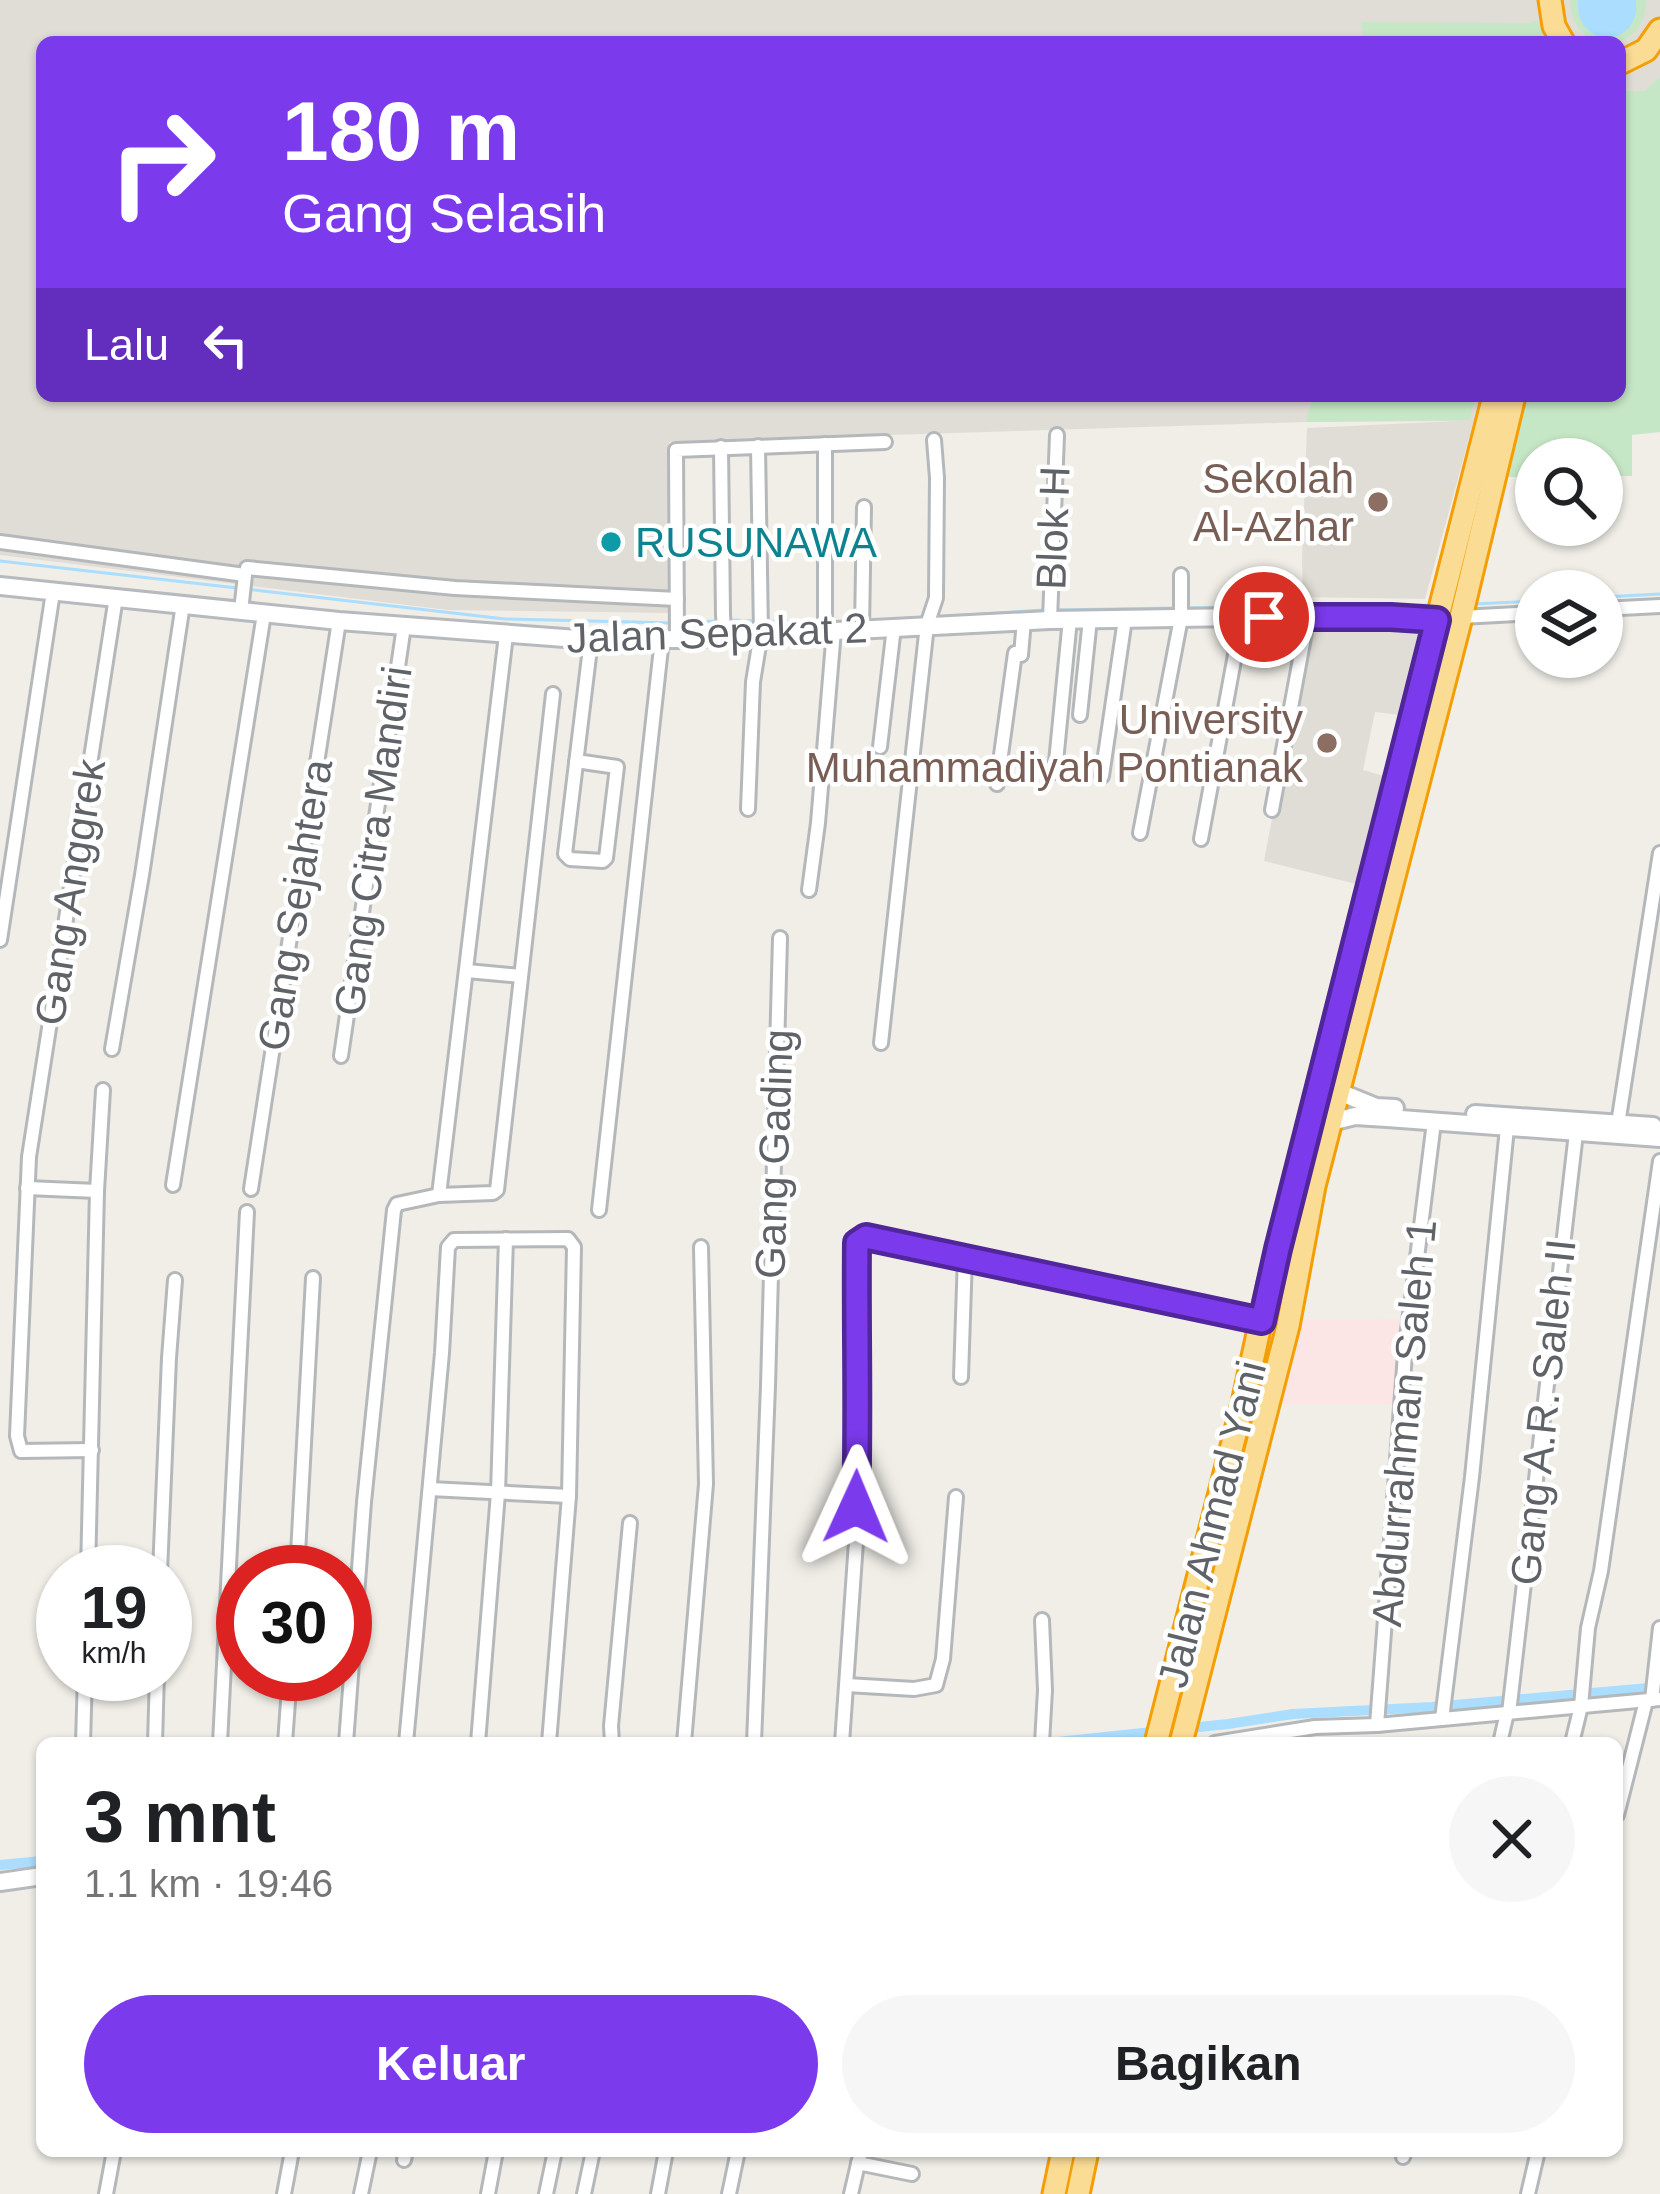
<!DOCTYPE html>
<html lang="id">
<meta charset="utf-8">
<style>
body{margin:0;font-family:Arial,sans-serif;background:#f6f6f6;color:#202124;height:100vh;display:flex;flex-direction:column;font-size:45px;white-space:nowrap}
*{box-sizing:border-box;margin:0}
p{font-size:39px;color:#757577}
.icon{flex:none;width:66px;height:66px;fill:none;stroke:currentColor;stroke-width:2;stroke-linecap:round;stroke-linejoin:round}
.map{position:relative;flex:1;overflow:hidden}
.side{position:absolute;left:36px;top:1737px;width:1587px;height:420px;display:flex;flex-direction:column;background:#fff;border-radius:18px;box-shadow:0 3px 9px #0004}
.side>*{flex:none}
.top-card{position:absolute;left:36px;top:36px;width:1590px;height:366px;border-radius:18px;box-shadow:0 3px 9px #0004;background:#7c3aed;color:#fff;overflow:hidden}
.buttons{position:absolute;left:1515px;top:438px;display:grid;gap:24px}
.buttons a{display:grid;place-items:center;width:108px;height:108px;border-radius:50%;background:#fff;box-shadow:0 3px 9px #0004;font-size:60px}
.speed{position:absolute;left:36px;top:1545px;display:flex;gap:24px;font-size:60px;font-weight:700;text-align:center}
.speed>*{display:grid;place-content:center;width:156px;height:156px;border-radius:50%;background:#fff;box-shadow:0 3px 9px #0004;line-height:1}
.speed small{font-size:30px;font-weight:400}
.speed .limit{border:18px solid #d22;background:#fff;color:#111}
.pin{position:absolute;display:grid;place-items:center;width:102px;height:102px;color:#fff;margin:-51px;border:6px solid #fff;border-radius:50%;box-shadow:0 3px 12px #0007}
.me{position:absolute;width:132px;margin:-66px;rotate:1deg;stroke-linejoin:round;filter:drop-shadow(0 0 9px #0008)}
.turn{display:flex;align-items:center;gap:42px;height:252px;padding:0 48px;font-size:54px}
.turn .icon{width:156px;height:156px;stroke-width:2.5}
.turn b{display:block;font-size:84px;line-height:102px}
.then{display:flex;align-items:center;height:114px;padding:0 48px;background:#0003;gap:24px;font-size:45px}
.round{display:grid;place-items:center;flex:none;width:126px;height:126px;border-radius:63px;background:#f6f6f6}
.head{display:flex;align-items:center;justify-content:space-between;height:204px;padding:0 48px}
h1{font-size:72px;font-weight:800;line-height:90px}
.button{display:flex;gap:24px;margin-top:auto;padding:24px 48px}
.button a{flex:1;height:138px;border-radius:72px;background:#7c3aed;color:#fff;font-size:48px;font-weight:800;line-height:138px;text-align:center}
.button a+a{background:#f6f6f6;color:#202124}
.map>svg:first-child{display:block}
.education{fill:#e0ddd6;fill-rule:evenodd}
.medical{fill:#fce6e5}
.green{fill:#c6e7c5}
.water{fill:#aaddfe}
.lines{fill:none;stroke-linecap:round;stroke-linejoin:round}
.stream{stroke:#aaddfe;stroke-width:3}
.canal{stroke:#aaddfe;stroke-width:10}
.street-casing{stroke:#b5b8bb;stroke-width:18}
.secondary-casing{stroke:#b6babe;stroke-width:22}
.highway-casing{stroke:#f49e04;stroke-width:27}
.street{stroke:#fff;stroke-width:12}
.secondary{stroke:#fff;stroke-width:16}
.highway{stroke:#fbdc94;stroke-width:21}
.route-casing{stroke:#51269a;stroke-width:30}
.route{stroke:#7c3aed;stroke-width:21}
.education-dot{fill:#8d6e63;stroke:#fff;stroke-width:4.5}
.culture-dot{fill:#0f9aa8;stroke:#fff;stroke-width:4.5}
.labels{text-anchor:middle;dominant-baseline:central;stroke-width:9;stroke-linejoin:round;paint-order:stroke}
.education-label{font-size:42px;fill:#785e54;stroke:#fff;text-anchor:end}
.street-label{font-size:42px;fill:#5f6367;stroke:#fff}
.culture-label{font-size:42px;fill:#0d838f;stroke:#fff;text-anchor:start}
</style>
<div class="map">
<svg width="1660" height="2194" viewBox="0 0 1660 2194">
<rect width="100%" height="100%" fill="#f0eee7"/>
<g class="education">
<path d="M0 0H1660V432L1474 420 1425 599 1303 597 1302 559 1307 428 1456 421 1306 422 669 442 671 613 448 610 0 555ZM42 42H1620V396H42Z"/>
<polygon points="1309,622 1427,625 1408,716 1375,712 1363,770 1390,778 1360,885 1264,861"/>
</g>
<polygon class="medical" points="1409,1319 1398,1404 1277,1404 1292,1320"/>
<g class="green">
<path d="M1570 0H1646C1647 57 1570 57 1570 0Z"/>
<polygon points="1533,20 1541,23 1559,42 1363,42 1361,22 1532,23"/>
<polygon points="1660,77 1660,432 1632,435 1632,476 1602,476 1602,459 1536,459 1536,477 1503,477 1523,396 1620,396 1620,91 1645,91"/>
<polygon points="1312,396 1475,396 1470,420 1306,422"/>
</g>
<path class="water" d="M1578 0H1636C1641 50 1574 50 1578 0Z"/>
<g class="lines">
<g class="stream">
<polyline points="0,561 237,588"/>
<polyline points="246,589 505,619 673,623"/>
<polyline points="1602,597 1660,594"/>
<polyline points="1474,604 1536,601"/>
<polyline points="1186,608 1434,605"/>
<polyline points="1054,610 1176,608"/>
<polyline points="934,617 1044,610"/>
<polyline points="730,620 757,621"/>
<polyline points="766,621 823,622"/>
<polyline points="868,621 925,617"/>
<polyline points="682,622 721,621"/>
<polyline points="832,622 859,621"/>
</g>
<g class="canal">
<polyline points="1048,1743 1228,1724 1293,1714 1432,1707 1660,1687"/>
<polyline points="0,1865 42,1861"/>
</g>
<defs>
<g id="street">
<polyline points="825,444 825,631"/>
<polyline points="721,447 723,615 724,628 729,636"/>
<polyline points="0,542 245,575 241,611"/>
<polyline points="247,568 455,588 677,599"/>
<polyline points="1602,609 1660,606"/>
<polyline points="1461,617 1536,613"/>
<polyline points="1050,620 1057,435"/>
<polyline points="862,629 864,507"/>
<polyline points="677,639 676,450 885,442"/>
<polyline points="1080,715 1090,619"/>
<polyline points="880,747 894,627"/>
<polyline points="576,761 617,767 606,858 603,861 570,859 565,854 591,640"/>
<polyline points="1055,772 1070,619"/>
<polyline points="1102,776 1125,619"/>
<polyline points="997,784 1015,653 1021,655 1024,620"/>
<polyline points="748,809 753,682 761,633 758,446"/>
<polyline points="1272,810 1308,616"/>
<polyline points="1140,833 1181,618 1181,575"/>
<polyline points="1201,839 1242,617"/>
<polyline points="809,890 818,823 834,630"/>
<polyline points="0,940 53,592"/>
<polyline points="467,971 521,976"/>
<polyline points="881,1043 927,625 936,598 937,478 934,440"/>
<polyline points="112,1049 142,875 183,604"/>
<polyline points="341,1056 404,626"/>
<polyline points="1618,1124 1660,853"/>
<polyline points="173,1185 264,614"/>
<polyline points="27,1188 97,1191"/>
<polyline points="251,1189 339,621"/>
<polyline points="439,1195 506,635"/>
<polyline points="599,1210 662,639"/>
<polyline points="961,1377 965,1256"/>
<polyline points="92,1450 21,1451 17,1436 29,1157 116,597"/>
<polyline points="430,1489 569,1496"/>
<polyline points="88,1572 97,1191 103,1090"/>
<polyline points="160,1572 169,1358 175,1280"/>
<polyline points="297,1572 313,1278"/>
<polyline points="1042,1620 1045,1690 1042,1743"/>
<polyline points="847,1685 914,1689 936,1685 943,1659 956,1497"/>
<polyline points="1652,1700 1660,1628"/>
<polyline points="1509,1713 1576,1133"/>
<polyline points="1442,1719 1472,1477 1507,1128"/>
<polyline points="1377,1725 1405,1354 1434,1122"/>
<polyline points="83,1743 85,1674"/>
<polyline points="155,1743 157,1674"/>
<polyline points="220,1743 247,1212"/>
<polyline points="285,1743 290,1674"/>
<polyline points="346,1743 364,1502 394,1210 397,1204 439,1195 493,1193 497,1190 553,694"/>
<polyline points="406,1743 442,1353 448,1247 454,1240 568,1239 574,1247 569,1496 549,1743"/>
<polyline points="478,1743 498,1493 506,1239"/>
<polyline points="612,1743 611,1726 630,1523"/>
<polyline points="684,1743 706,1484 701,1247"/>
<polyline points="754,1743 768,1386 780,938"/>
<polyline points="842,1743 856,1542 857,1243 866,1237 1262,1321"/>
<polyline points="1215,1743 1315,1727 1377,1725 1660,1699"/>
<polyline points="1500,1743 1507,1713"/>
<polyline points="1572,1743 1581,1706 1588,1628 1601,1571 1660,1161"/>
<polyline points="1617,1815 1646,1701"/>
<polyline points="1403,2157 1405,2151"/>
<polyline points="404,2160 406,2151"/>
<polyline points="858,2163 912,2174"/>
<polyline points="106,2194 114,2151"/>
<polyline points="284,2194 292,2151"/>
<polyline points="361,2194 370,2151"/>
<polyline points="488,2194 496,2151"/>
<polyline points="546,2194 555,2151"/>
<polyline points="584,2194 593,2151"/>
<polyline points="658,2194 666,2151"/>
<polyline points="729,2194 738,2151"/>
<polyline points="851,2194 861,2151"/>
<polyline points="1528,2194 1538,2151"/>
</g>
<g id="secondary">
<polyline points="0,586 339,621 591,640 677,639 1050,620 1308,616 1437,620"/>
<polyline points="1339,1092 1376,1107 1395,1108"/>
<polyline points="1475,1114 1653,1126"/>
<polyline points="1331,1122 1355,1116 1387,1118 1660,1138"/>
<polyline points="0,1882 42,1876"/>
</g>
<g id="highway">
<polyline points="1550,0 1554,26 1563,42"/>
<polyline points="1620,63 1646,50 1660,30"/>
<polyline points="1156,1743 1243,1403 1269,1283 1494,396"/>
<polyline points="1181,1743 1288,1326 1314,1186 1461,617 1514,396"/>
<polyline points="1054,2194 1063,2151"/>
<polyline points="1078,2194 1087,2151"/>
</g>
</defs>
<use href="#street" class="street-casing"/>
<use href="#secondary" class="secondary-casing"/>
<use href="#highway" class="highway-casing"/>
<use href="#street" class="street"/>
<use href="#secondary" class="secondary"/>
<use href="#highway" class="highway"/>
</g>
<g class="lines">
<defs>
<path id="route" d="M856 1507C859 1419 856 1331 857 1243L866 1237 1262 1321 1278 1249 1437 620 1391 617H1264"/>
</defs>
<use href="#route" class="route-casing"/>
<use href="#route" class="route"/>
</g>
<g class="education-dot">
<circle cx="1378" cy="502" r="12"/>
<circle cx="1327" cy="743" r="12"/>
</g>
<circle class="culture-dot" cx="611" cy="542" r="12"/>
<g class="labels">
<g class="education-label">
<text x="1354" y="478">Sekolah<tspan x="1354" dy="48">Al-Azhar</tspan></text>
<text x="1303" y="719">University<tspan x="1303" dy="48">Muhammadiyah Pontianak</tspan></text>
</g>
<g class="street-label">
<text transform="translate(1053 528) rotate(-88)">Blok H</text>
<text transform="translate(717 633) rotate(-2)">Jalan Sepakat 2</text>
<text transform="translate(373 841) rotate(-82)">Gang Citra Mandiri</text>
<text transform="translate(70 892) rotate(-81)">Gang Anggrek</text>
<text transform="translate(295 905) rotate(-81)">Gang Sejahtera</text>
<text transform="translate(774 1154) rotate(-88)">Gang Gading</text>
<text transform="translate(1543 1412) rotate(-84)">Gang A.R. Saleh II</text>
<text transform="translate(1404 1423) rotate(-85)">Abdurrahman Saleh 1</text>
<text transform="translate(1212 1524) rotate(-76)">Jalan Ahmad Yani</text>
</g>
<g class="culture-label">
<text x="635" y="542">RUSUNAWA</text>
</g>
</g>
</svg>
<div class="buttons">
<a><svg class="icon" aria-label="search" viewBox="0 0 24 24"><circle cx="10" cy="10" r="6"/><path d="M15 15l6 6"/></svg></a>
<a><svg class="icon" aria-label="layers" viewBox="0 0 24 24"><path d="M12 4l9 5-9 5-9-5zM3 14l9 5 9-5"/></svg></a>
</div>
<div class="speed"><div>19<small>km/h</small></div><div class="limit">30</div></div>
<div class="pin" style="left:1264px;top:617px;background:#d93025"><svg class="icon" aria-label="arrive" viewBox="0 0 24 24"><path d="M6 21V4h12l-3 4 3 4H6"/></svg></div>
<svg class="me" style="left:856px;top:1507px" viewBox="-20 -20 40 40"><path d="M0-17L14 15 0 8-14 15z" fill="#7c3aed" stroke="#fff" stroke-width="4"/></svg>
<div class="top-card">
<div class="turn"><svg class="icon" aria-label="right" viewBox="0 0 24 24"><path d="M7 20v-9h11M14 6l5 5-5 5"/></svg><div><b>180 m</b>Gang Selasih</div></div>
<div class="then">Lalu<svg class="icon" aria-label="left" viewBox="0 0 24 24"><path d="M17 20v-9H6M10 6l-5 5 5 5"/></svg></div>
</div>
<section class="side">
<div class="head"><div><h1>3 mnt</h1><p>1.1 km · 19:46</p></div><a class="round"><svg class="icon" aria-label="close" viewBox="0 0 24 24"><path d="M6 6l12 12M18 6L6 18"/></svg></a></div>
<div class="button"><a>Keluar</a><a>Bagikan</a></div>
</section>
</div>
